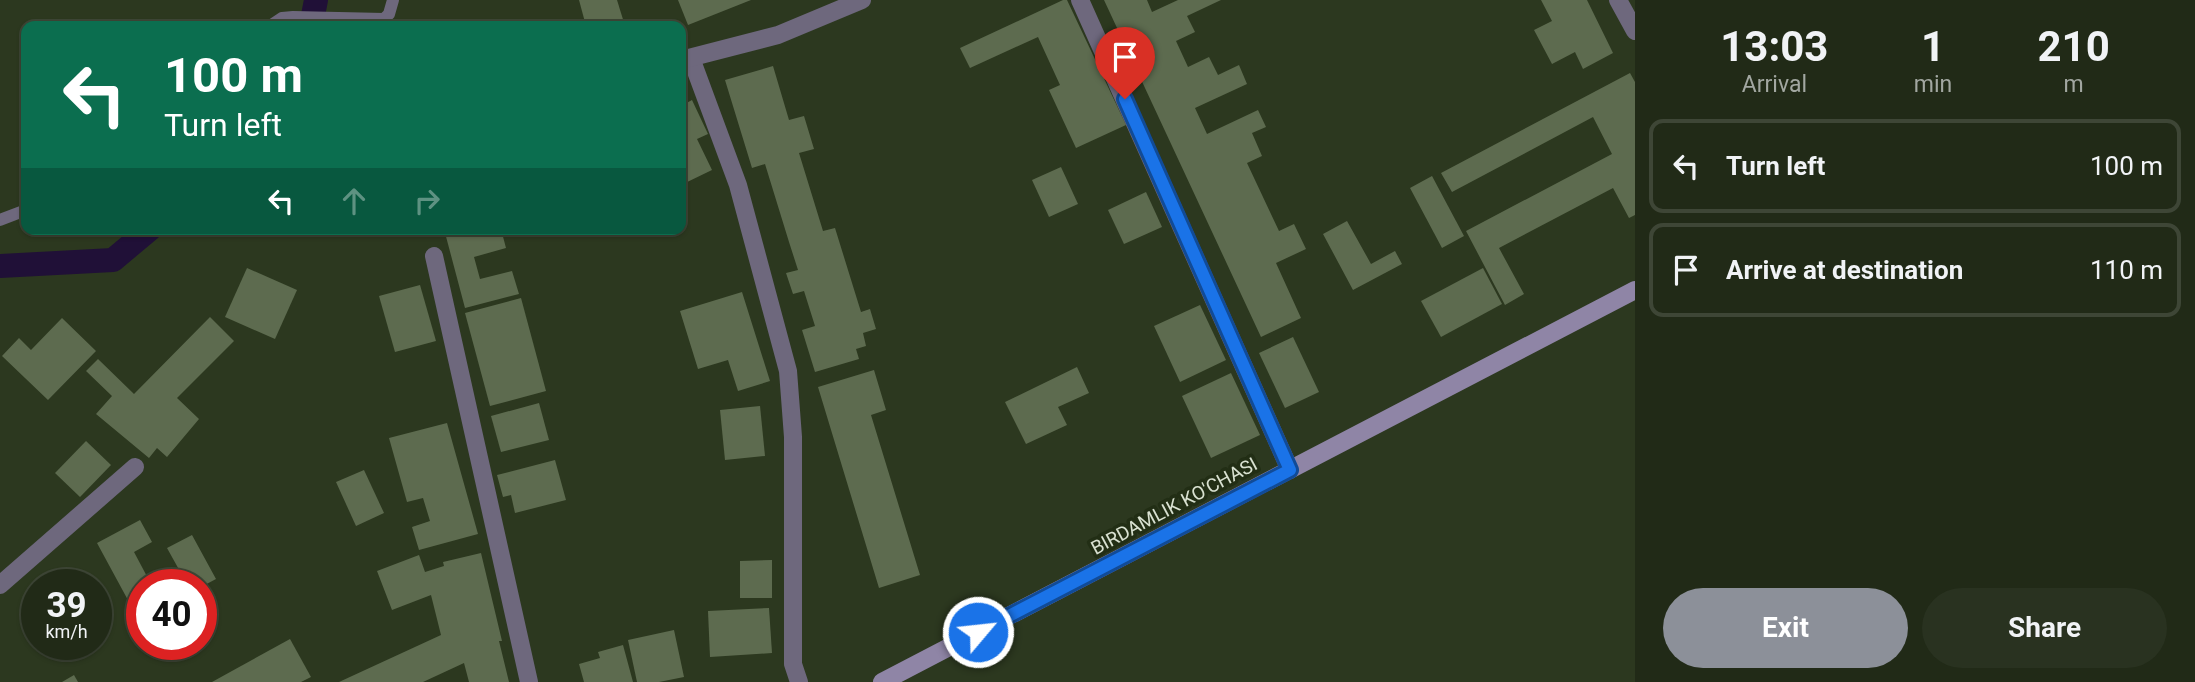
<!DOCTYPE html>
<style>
body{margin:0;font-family:Roboto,sans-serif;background:#293220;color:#f1f3f6;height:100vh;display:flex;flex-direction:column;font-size:26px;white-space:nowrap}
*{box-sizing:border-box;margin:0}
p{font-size:23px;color:#a2a7a1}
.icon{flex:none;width:38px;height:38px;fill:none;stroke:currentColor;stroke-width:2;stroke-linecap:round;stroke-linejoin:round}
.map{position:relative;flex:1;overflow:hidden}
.sheet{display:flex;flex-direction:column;background:#212a17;width:560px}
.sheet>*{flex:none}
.hud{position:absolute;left:21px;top:21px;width:665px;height:214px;border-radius:14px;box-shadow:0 2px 5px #0004,0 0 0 2px #3e4636;background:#0b6e4f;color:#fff;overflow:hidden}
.speed{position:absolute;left:21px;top:569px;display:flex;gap:14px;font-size:35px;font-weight:700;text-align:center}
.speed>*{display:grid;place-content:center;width:91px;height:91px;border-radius:50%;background:#212a17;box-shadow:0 2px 5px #0004,0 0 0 2px #3e4636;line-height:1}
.speed small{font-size:18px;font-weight:400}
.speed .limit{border:10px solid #d22;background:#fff;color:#111}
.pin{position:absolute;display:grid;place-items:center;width:60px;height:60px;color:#fff;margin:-72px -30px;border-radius:50% 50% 50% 0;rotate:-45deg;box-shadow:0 0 7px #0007}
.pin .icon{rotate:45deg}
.me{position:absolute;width:77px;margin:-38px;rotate:62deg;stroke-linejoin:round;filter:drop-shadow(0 0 5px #0008)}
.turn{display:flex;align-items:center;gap:24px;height:147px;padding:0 28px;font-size:32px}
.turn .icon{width:91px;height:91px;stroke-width:2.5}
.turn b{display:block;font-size:49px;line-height:60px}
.lanes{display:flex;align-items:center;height:66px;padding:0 28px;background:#0003;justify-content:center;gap:35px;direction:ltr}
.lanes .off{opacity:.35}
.eta{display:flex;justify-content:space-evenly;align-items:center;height:119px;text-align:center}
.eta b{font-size:42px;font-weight:700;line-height:49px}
.action{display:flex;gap:14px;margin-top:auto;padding:14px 28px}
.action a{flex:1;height:80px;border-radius:42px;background:#8c9099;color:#fff;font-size:28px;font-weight:700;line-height:80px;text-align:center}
.action a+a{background:#293220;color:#f1f3f6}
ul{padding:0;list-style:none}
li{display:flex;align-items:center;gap:21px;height:94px;margin:0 14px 10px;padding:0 14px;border:4px solid #3e4636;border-radius:14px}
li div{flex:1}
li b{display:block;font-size:26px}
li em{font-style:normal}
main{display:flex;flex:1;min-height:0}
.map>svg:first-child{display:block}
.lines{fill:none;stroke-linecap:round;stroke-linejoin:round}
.canal{stroke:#201037;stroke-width:24}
.building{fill:#5d6b4f}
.lane{stroke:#6e687d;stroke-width:12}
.street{stroke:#6e687d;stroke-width:18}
.secondary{stroke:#8f85a6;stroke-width:18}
.route-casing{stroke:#114b97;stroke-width:18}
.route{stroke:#1a73e8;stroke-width:12}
.labels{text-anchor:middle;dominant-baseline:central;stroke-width:7;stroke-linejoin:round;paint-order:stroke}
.street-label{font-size:19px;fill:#d9e1d1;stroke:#222e15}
</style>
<main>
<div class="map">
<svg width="1635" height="682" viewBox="0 0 1635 682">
<rect width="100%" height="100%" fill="#2c381f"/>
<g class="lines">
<g class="canal">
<polyline points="311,26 316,0"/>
<polyline points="0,266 113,260 150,229"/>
</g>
</g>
<g class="building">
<polygon points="579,0 617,0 625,26 586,26"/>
<polygon points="678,0 751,0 688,25"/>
<polygon points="1063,0 1067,0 1126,125 1076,148 1049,90 1060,85 1038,37 970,68 960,48"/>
<polygon points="1104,0 1147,0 1152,12 1178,0 1221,0 1187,16 1195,32 1176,41 1188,67 1209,57 1218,75 1239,65 1247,84 1195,108 1207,134 1258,110 1266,127 1252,133 1262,156 1247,163 1279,231 1294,224 1306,249 1276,263 1301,318 1261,337"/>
<polygon points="1541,0 1587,0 1613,53 1583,69 1575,52 1552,64 1534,30 1552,21"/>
<polygon points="773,66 789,120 804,116 814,149 799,153 823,231 835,228 861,312 870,309 876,329 863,333 866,346 856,349 859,359 815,372 802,330 815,326 804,291 793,294 786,273 798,270 789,242 765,164 752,168 725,80"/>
<polygon points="1630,73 1635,82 1635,215 1629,218 1613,188 1499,248 1524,294 1505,305 1466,231 1612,154 1593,117 1452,192 1441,173"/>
<polygon points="692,100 708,134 697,139 712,170 681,185 681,106"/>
<polygon points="1061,167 1078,204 1049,217 1032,180"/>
<polygon points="1432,176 1464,236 1442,248 1410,188"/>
<polygon points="1146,192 1162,227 1124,244 1108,210"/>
<polygon points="1347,221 1371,264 1395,251 1402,264 1353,290 1323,234"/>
<polygon points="444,229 501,229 506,248 474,257 480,279 512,271 519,294 465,308"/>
<polygon points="247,268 297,290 275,339 225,317"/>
<polygon points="1483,268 1502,304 1441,337 1421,301"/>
<polygon points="420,285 436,341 395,352 379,296"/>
<polygon points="742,292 770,381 738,391 728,360 698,369 680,311"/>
<polygon points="521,298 546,391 490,406 465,313"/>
<polygon points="1200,305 1226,360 1180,382 1154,326"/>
<polygon points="210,317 234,341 177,398 199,419 167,457 157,448 149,458 96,414 112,396 86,371 98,359 134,394"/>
<polygon points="62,318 96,351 48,400 2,356 19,338 31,350"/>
<polygon points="1293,337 1319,392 1285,408 1259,353"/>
<polygon points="1077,367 1089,393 1058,407 1067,425 1026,444 1005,402"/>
<polygon points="874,370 886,410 871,415 920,575 879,588 818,387"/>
<polygon points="1231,373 1260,435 1211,458 1182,396"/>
<polygon points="539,403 549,440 501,452 491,416"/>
<polygon points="760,406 765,456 725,460 720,410"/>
<polygon points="447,423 478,534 419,550 412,527 430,521 423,498 407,502 389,438"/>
<polygon points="86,441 111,465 80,497 55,473"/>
<polygon points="555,460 566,500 515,513 511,495 503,497 497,475"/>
<polygon points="364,470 384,513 356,526 336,482"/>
<polygon points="140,520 152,542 134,552 151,584 142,584 142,595 129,602 97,543"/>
<polygon points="192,535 216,579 201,587 201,584 187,584 167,548"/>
<polygon points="481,553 502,641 499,641 509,682 469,682 464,663 423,682 339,682 441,635 431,595 392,610 377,571 419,555 425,572 444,566 443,562"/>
<polygon points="772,560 772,598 740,598 740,561"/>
<polygon points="769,608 772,653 710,657 708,611"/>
<polygon points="674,630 684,677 659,682 637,682 628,640"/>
<polygon points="290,639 311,677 301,682 212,682"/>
<polygon points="623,645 633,682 584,682 579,664 600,658 598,652"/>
<polygon points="74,675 78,682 62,682"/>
</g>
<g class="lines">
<g class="lane">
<polyline points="270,26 282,18 293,17 384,19 389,14 393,0"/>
<polyline points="0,220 26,210"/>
</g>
<g class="street">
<polyline points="1080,0 1290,470"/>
<polyline points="1618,0 1635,31"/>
<polyline points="691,58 738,185 788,371 793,437 793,664 799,682"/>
<polyline points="681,60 778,35 862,0"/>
<polyline points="434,256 529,682"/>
<polyline points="0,585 135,467"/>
</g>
<polyline class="secondary" points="882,682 1635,290"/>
</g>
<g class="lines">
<defs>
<polyline id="route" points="978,632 1290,470 1125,99"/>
</defs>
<use href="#route" class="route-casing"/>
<use href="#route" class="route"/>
</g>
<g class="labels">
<g class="street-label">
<text transform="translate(1174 506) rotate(-28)">BIRDAMLIK KO'CHASI</text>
</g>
</g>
</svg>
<div class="speed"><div>39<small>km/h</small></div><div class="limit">40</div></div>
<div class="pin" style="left:1125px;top:99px;background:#d93025"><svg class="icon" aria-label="arrive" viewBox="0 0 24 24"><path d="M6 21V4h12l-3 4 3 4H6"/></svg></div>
<svg class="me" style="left:978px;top:632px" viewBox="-20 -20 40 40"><circle r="17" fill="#1a73e8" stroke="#fff" stroke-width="3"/><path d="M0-11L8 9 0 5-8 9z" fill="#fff"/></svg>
<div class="hud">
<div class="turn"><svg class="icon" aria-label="left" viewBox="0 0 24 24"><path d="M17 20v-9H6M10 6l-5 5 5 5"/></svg><div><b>100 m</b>Turn left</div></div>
<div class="lanes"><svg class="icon" aria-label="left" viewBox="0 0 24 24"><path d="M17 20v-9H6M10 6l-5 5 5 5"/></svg><svg class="icon off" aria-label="ahead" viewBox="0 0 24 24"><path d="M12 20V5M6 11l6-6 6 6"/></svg><svg class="icon off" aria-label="right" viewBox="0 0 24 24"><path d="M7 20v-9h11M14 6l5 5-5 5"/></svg></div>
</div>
</div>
<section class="sheet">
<div class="eta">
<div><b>13:03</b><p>Arrival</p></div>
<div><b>1</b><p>min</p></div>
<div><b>210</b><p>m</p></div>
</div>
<ul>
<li><svg class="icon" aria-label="left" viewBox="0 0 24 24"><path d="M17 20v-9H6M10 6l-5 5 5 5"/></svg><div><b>Turn left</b></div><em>100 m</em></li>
<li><svg class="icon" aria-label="arrive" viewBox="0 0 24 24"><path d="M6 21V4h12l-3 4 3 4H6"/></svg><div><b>Arrive at destination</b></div><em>110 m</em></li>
</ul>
<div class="action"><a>Exit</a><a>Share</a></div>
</section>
</main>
